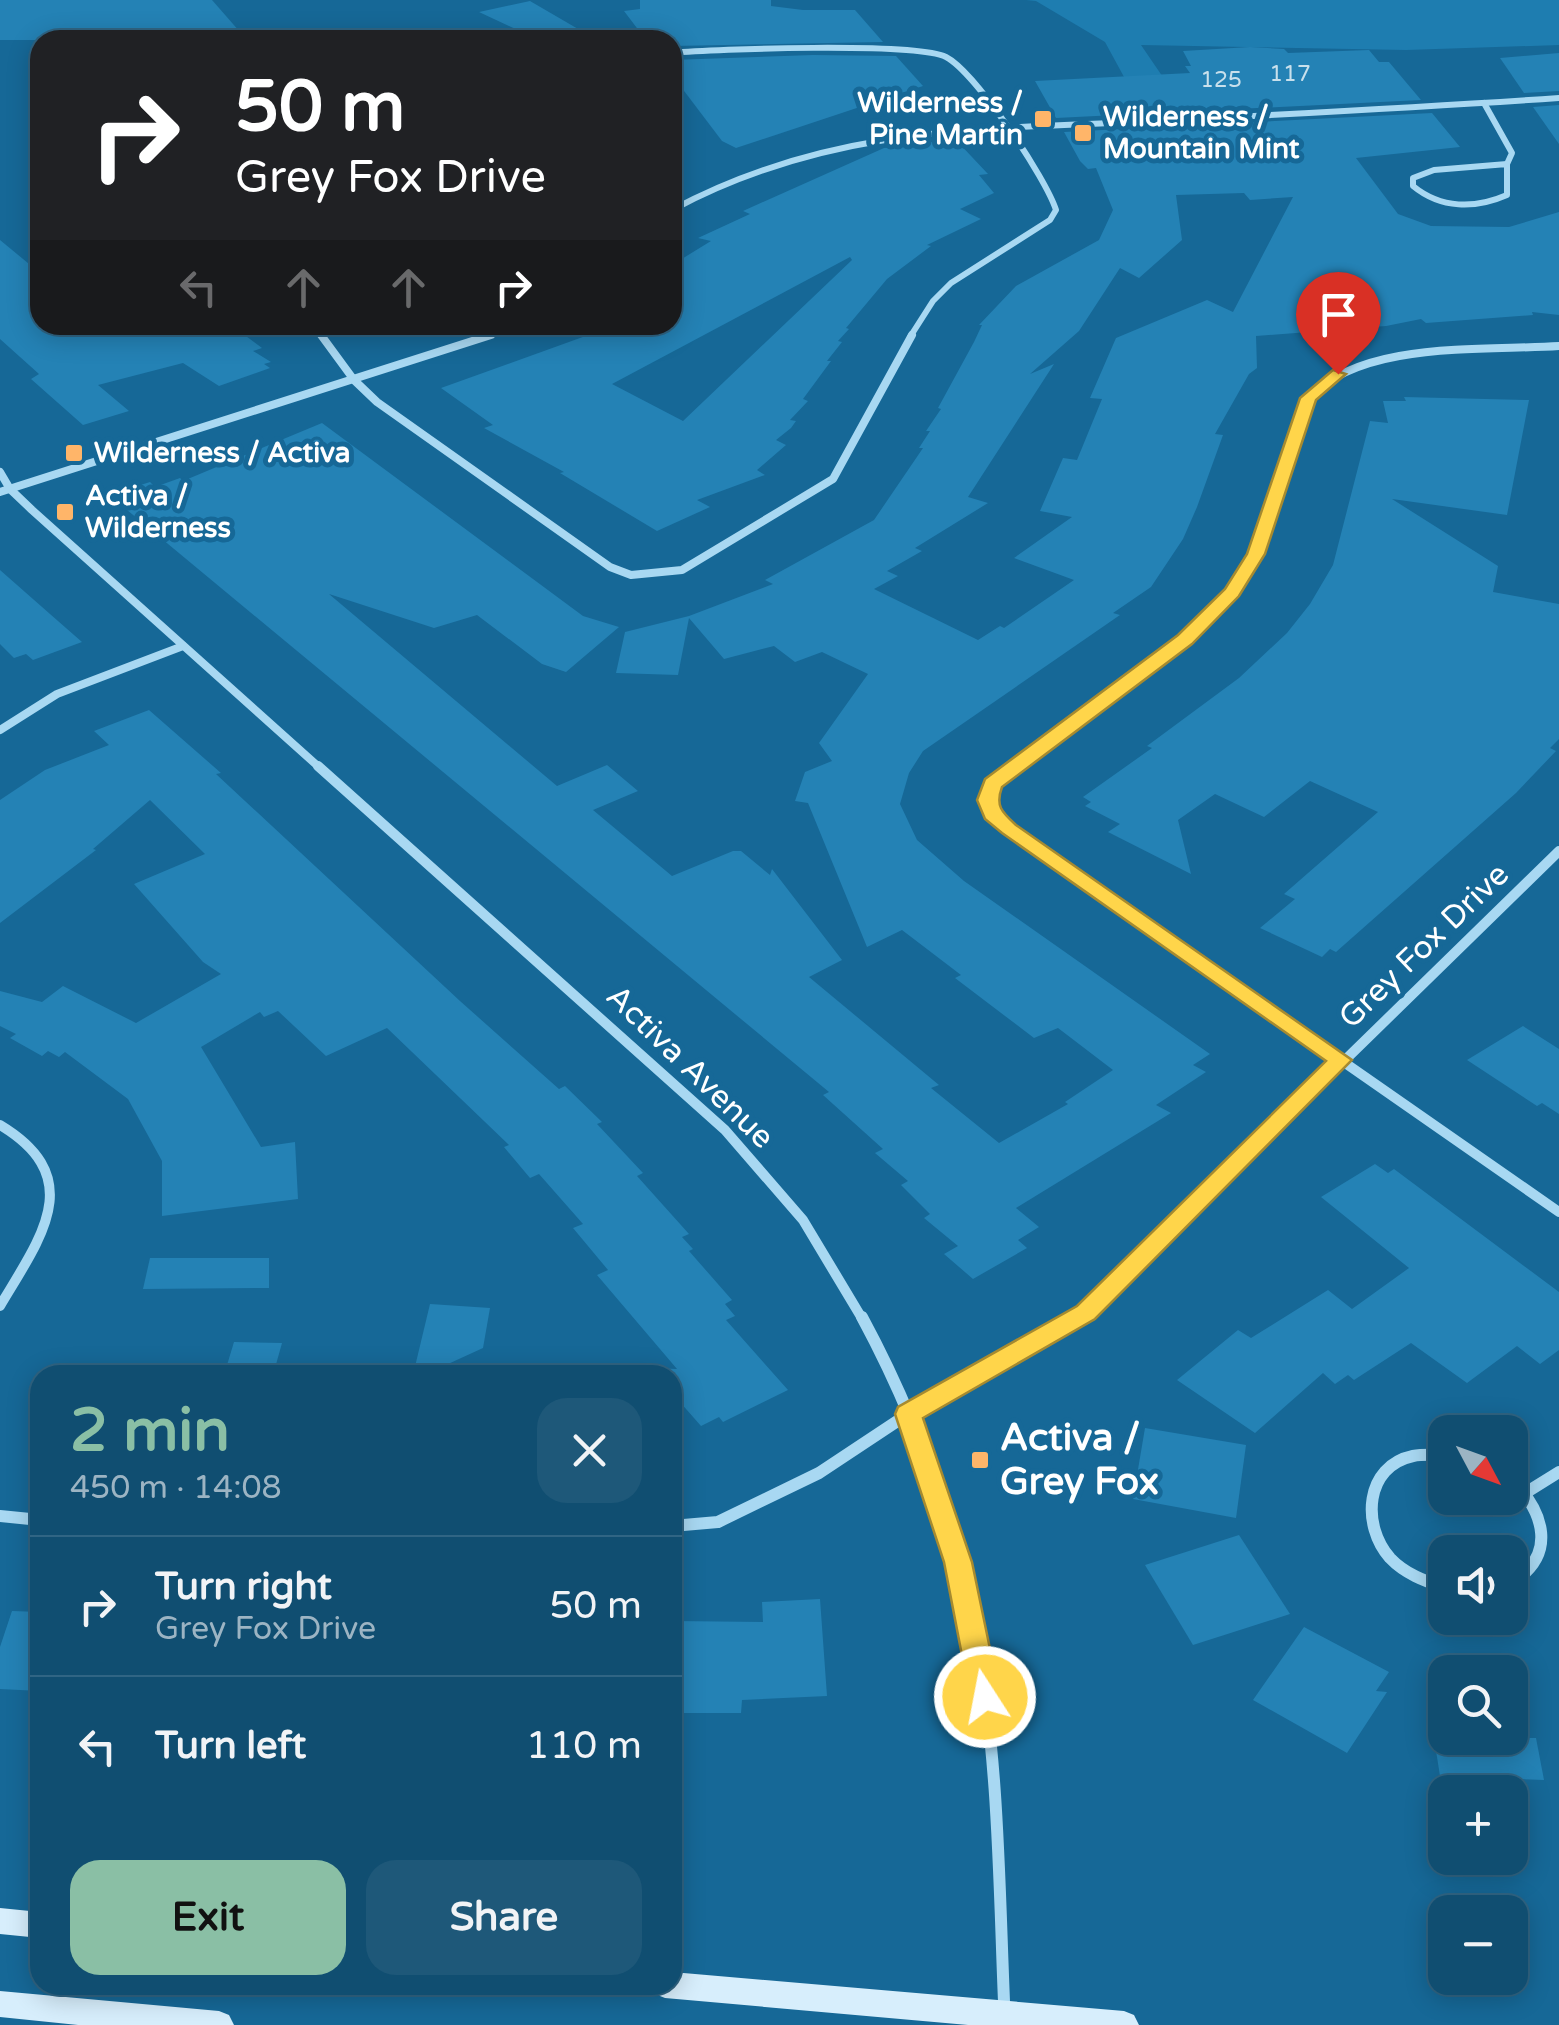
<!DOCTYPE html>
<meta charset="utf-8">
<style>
body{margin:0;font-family:"Varela Round",sans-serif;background:#1e5879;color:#f1f3f6;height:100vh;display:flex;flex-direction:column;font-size:38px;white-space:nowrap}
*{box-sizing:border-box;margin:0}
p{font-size:32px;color:#9cb4c3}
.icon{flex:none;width:55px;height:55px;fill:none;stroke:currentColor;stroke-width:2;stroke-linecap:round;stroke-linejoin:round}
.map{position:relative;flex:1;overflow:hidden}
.panel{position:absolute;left:30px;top:1365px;width:652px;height:630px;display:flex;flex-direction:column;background:#104e71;border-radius:30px;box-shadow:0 5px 25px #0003,0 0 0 2px #306584}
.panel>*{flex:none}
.guide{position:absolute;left:30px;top:30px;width:652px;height:305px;border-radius:30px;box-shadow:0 5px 25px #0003,0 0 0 2px #306584;background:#202124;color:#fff;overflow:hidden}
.needle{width:65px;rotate:131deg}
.buttons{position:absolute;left:1428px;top:1415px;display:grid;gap:20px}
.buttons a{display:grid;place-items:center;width:100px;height:100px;border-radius:20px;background:#104e71;box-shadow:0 5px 25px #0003,0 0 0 2px #306584;font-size:50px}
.pin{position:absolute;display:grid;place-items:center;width:85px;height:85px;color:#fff;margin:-102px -42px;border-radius:50% 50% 50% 0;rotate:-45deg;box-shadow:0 0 10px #0007}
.pin .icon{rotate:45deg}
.me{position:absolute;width:110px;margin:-55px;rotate:349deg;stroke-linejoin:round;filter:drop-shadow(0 0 8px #0008)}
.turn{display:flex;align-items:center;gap:35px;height:210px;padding:0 40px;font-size:45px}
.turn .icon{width:130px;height:130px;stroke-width:2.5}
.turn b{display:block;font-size:70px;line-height:85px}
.lanes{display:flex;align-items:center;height:95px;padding:0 40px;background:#0003;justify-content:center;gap:50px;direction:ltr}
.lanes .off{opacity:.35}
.round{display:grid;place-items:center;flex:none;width:105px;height:105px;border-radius:30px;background:#1e5879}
.head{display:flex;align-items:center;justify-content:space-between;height:170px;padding:0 40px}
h1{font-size:60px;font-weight:700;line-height:75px;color:#8abfa5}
.cta{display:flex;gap:20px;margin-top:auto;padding:20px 40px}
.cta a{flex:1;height:115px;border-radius:30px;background:#8abfa5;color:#111;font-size:40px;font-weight:700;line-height:115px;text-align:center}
.cta a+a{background:#1e5879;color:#f1f3f6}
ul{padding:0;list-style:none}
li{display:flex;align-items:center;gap:30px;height:140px;padding:0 40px;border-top:2px solid #306584}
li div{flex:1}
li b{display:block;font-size:38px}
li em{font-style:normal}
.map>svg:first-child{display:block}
.green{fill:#1e7db0}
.building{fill:#2482b5;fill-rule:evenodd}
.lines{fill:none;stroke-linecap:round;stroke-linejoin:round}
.minor-far3{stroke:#a8d8f2;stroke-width:6}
.minor-far2{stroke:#a8d8f2;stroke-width:8}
.minor-far1{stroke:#a8d8f2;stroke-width:10}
.minor{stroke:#a8d8f2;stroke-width:12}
.secondary{fill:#d7eefc;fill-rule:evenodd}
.route{fill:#ffd54a;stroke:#a68a30;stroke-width:2.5}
.poi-dot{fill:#ffb569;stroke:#166897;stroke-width:4}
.labels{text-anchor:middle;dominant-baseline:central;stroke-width:10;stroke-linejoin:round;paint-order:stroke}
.far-number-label{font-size:22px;fill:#c8e0ec}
.far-poi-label{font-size:28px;font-weight:bold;fill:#fff;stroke:#166897;text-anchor:start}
.street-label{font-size:32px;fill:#fff;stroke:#166897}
.near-poi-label{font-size:38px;font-weight:bold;fill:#fff;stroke:#166897;text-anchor:start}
</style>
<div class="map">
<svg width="1559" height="2025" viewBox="0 0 1559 2025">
<rect width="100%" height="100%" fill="#166897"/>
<polygon class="green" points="1026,0 1559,0 1559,45 1406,50 1141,45 1184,108 1142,110 1105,42 1036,1"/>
<g class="building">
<polygon points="0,0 212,0 247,40 0,40"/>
<polygon points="640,0 771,0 771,6 803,10 855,10 883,42 672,46 672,40 646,40 624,11 640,9"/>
<polygon points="530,1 597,40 539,40 479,12"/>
<polygon points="1250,47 1284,49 1288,53 1369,50 1379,62 1389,62 1421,100 1056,118 1035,81 1190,73 1185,66 1191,66 1183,51"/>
<polygon points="1559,53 1559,91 1524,93 1500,58"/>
<polygon points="813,55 896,56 923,86 736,148 722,141 672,75 672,60"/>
<polygon points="1559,105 1559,144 1533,107"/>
<path d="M1432 113 1460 147 1356 158 1398 214 1431 226 1509 227 1559 212V315L1532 312 1533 315 1426 323 1421 319 1386 326 1256 336 1257 368 1249 374 1215 434 1223 435 1197 507 1183 539 1151 587 1113 613 1120 615 923 751 909 773 900 804 917 840 964 881 1210 1054 1193 1065 1206 1072 1156 1105 1171 1113 1016 1208 1039 1227 1018 1240 1027 1248 973 1279 944 1254 958 1246 924 1218 930 1214 901 1185 908 1181 875 1153 883 1149 823 1095 829 1092 109 495 150 482 155 487 180 478 183 481 322 423 583 616 619 627 566 672 542 664 477 615 434 628 329 594 557 786 607 765 638 791 593 810 672 876 733 851H741L770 875 772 869 842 960 809 977 939 1085 931 1088 999 1143 1068 1104 1065 1102 1113 1070 1058 1028 1034 1038 955 978 961 975 902 930 867 947 808 803 795 801 805 772 832 761 819 743 868 674 822 652 795 662 774 646 724 659 689 618 678 675 616 673 625 632 689 616 773 584 765 580 874 520 923 448H919L930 431H926L941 409 938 408 974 342 982 325H979L1016 286 1099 240 1113 210 1096 168 1088 169 1080 161 1064 132ZM1244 193 1250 200 1293 197 1233 312 1207 300 1116 338 1090 398 1102 399 1077 460 1063 458 1040 511 1072 517 1014 558 1074 580 1004 628 1000 626 978 640 874 589 898 576 887 571 922 551 915 548 988 503 968 497 1054 364 1030 374 1079 331 1120 268 1139 278 1182 240 1176 195Z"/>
<path d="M955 139 988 174 979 175 994 193 960 209 981 219 927 245 931 246 887 279 846 328 849 329 838 341 842 342 827 361H831L803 399 808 401 790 420 796 421 791 428 776 440 786 445 757 470 765 475 697 500 710 507 657 531 560 473 564 472 484 428 493 425 441 388 616 325H672V265L711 241 698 238 750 214 743 211 884 148ZM850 257 852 260 683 421 612 384Z"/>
<polygon points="0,240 40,273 40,325 231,325 262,348 253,351 271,362 264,364 270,368 219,386 183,363 98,385 129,411 83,425 31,379 39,374 0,339"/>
<polygon points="1404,397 1529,400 1507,515 1392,499 1498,566 1493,592 1559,604 1559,739 1550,748 1556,751 1516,793 1336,952 1330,949 1322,957 1260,928 1295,899 1284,894 1378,812 1310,781 1264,817 1215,794 1178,820 1191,874 1108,832 1120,824 1085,806 1091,802 1083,797 1152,748 1147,746 1239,678 1287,633 1310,604 1333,565 1370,421 1388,423 1383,401 1406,401"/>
<polygon points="0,570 50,614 82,642 33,660 26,654 14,658 0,644"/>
<polygon points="149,710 221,773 216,774 460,1001 559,1089 565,1086 602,1122 597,1124 643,1173 637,1176 689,1234 682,1237 693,1249 689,1251 732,1300 725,1304 735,1316 726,1320 788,1390 723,1422 719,1417 701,1426 672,1393 672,1375 658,1375 652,1368 677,1369 597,1275 608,1270 573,1228 583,1224 539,1174 530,1178 504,1147 509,1145 387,1028 326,1056 278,1011 264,1017 260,1012 201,1047 261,1147 295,1142 298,1199 162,1216 162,1161 128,1099 65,1052 59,1057 48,1051 42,1056 10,1038 16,1034 0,1026 0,991 42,1002 63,986 136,1023 221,974 203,962 134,884 205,854 150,800 93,849 96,850 0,923 0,800 45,770 109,745 94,731"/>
<polygon points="1523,1026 1559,1049 1559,1114 1542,1103 1537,1106 1467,1060"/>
<polygon points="1375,1164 1388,1173 1394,1169 1559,1292 1559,1350 1540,1364 1517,1346 1467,1383 1411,1343 1354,1380 1348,1375 1335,1384 1323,1373 1255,1433 1177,1380 1238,1330 1251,1338 1328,1290 1352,1309 1409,1268 1321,1197"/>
<polygon points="150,1258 269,1258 269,1288 143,1289"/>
<polygon points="430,1304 490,1308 483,1348 424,1375 413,1375"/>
<polygon points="234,1342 282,1343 273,1375 224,1375"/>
<polygon points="1145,1428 1246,1445 1236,1518 1133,1499"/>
<polygon points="1239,1535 1290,1614 1193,1645 1145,1565"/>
<polygon points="820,1599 827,1696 742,1700 741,1713 672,1713 672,1621 763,1622 762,1602"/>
<polygon points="12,1611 40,1612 40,1691 0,1689 0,1647"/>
<polygon points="1304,1627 1389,1672 1376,1691 1387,1692 1347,1753 1253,1700"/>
<polygon points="1434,1738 1536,1738 1544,1780 1440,1776"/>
</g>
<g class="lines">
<g class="minor-far3">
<path d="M672 53C715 49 914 42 946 57 975 72 1046 178 1056 210L1050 220 951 283 933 301 910 337"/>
<polyline points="1484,103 1512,153 1507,164"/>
<path d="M1507 164V195C1475 209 1441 209 1413 186V178L1434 170Z"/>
<path d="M672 210C830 125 984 129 1158 121 1292 114 1425 107 1559 98"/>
<polyline points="314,325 323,337"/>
<polyline points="485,337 514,325"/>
</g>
<g class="minor-far2">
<polyline points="321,335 354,380 377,402 610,567 631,575 682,570 833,479 912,335"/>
<polyline points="0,472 10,489 32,510 320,768"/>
<polyline points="0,492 491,335"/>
<polyline points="0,730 57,694 183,646"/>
<path d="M1014 768 1185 639 1233 592 1256 553 1309 398C1362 340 1485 351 1559 346"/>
</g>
<g class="minor-far1">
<polyline points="318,766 725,1130 803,1220 863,1320"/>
<path d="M1017 766C988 787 978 800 1009 829L1559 1212"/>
<path d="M0 1125C88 1178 41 1237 0 1306"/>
<polyline points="1074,1320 1086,1313 1559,851"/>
</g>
<g class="minor">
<path d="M862 1317C916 1417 955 1527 976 1639 1000 1765 999 1897 1005 2025"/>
<path d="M1445 1455C1435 1455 1423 1454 1413 1456 1365 1466 1361 1525 1390 1558 1405 1574 1425 1581 1445 1588"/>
<path d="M1510 1478C1545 1512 1558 1555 1510 1584"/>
<polyline points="1527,1492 1559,1472"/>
<polyline points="0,1516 40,1520"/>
<polyline points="672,1526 718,1522 819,1473 908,1414 1079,1317"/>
</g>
<g class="secondary">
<polygon points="0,1908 40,1912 40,1938 0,1934"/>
<polygon points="672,1972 1124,2011 1134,2015 1139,2025 968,2025 665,1998 655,1994 651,1985 672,1985"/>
<polygon points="0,1991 219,2011 229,2015 234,2025 78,2025 0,2017"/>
</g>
</g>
<path class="route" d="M1333 370 1346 374 1316 400 1265 554 1239 596 1192 644 1002 787C995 806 1002 812 1016 825L1352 1060 1095 1319 923 1418 972 1562 1000 1697 995 1706 985 1710 974 1706 970 1697 944 1562 895 1414 898 1407 1077 1306 1326 1061 1002 833 985 819 977 800 985 779 1178 635 1225 589 1247 554 1300 398Z"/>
<g class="poi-dot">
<rect x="1033" y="109" width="20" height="20" rx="5"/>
<rect x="1073" y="123" width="20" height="20" rx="5"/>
<rect x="64" y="443" width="20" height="20" rx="5"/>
<rect x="55" y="502" width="20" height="20" rx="5"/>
<rect x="970" y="1450" width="20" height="20" rx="5"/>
</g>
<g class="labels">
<g class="far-number-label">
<text x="1290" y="74">117</text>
<text x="1221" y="80">125</text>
</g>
<g class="far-poi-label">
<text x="1023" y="103" text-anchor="end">Wilderness /<tspan x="1023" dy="32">Pine Martin</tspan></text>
<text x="1103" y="117">Wilderness /<tspan x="1103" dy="32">Mountain Mint</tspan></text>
<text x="94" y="453">Wilderness / Activa</text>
<text x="85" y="496">Activa /<tspan x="85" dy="32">Wilderness</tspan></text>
</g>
<g class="street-label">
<text transform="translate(1424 946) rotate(-44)">Grey Fox Drive</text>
<text transform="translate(690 1067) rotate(44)">Activa Avenue</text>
</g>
<g class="near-poi-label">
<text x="1000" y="1438">Activa /<tspan x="1000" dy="44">Grey Fox</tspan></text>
</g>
</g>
</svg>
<div class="buttons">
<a><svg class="needle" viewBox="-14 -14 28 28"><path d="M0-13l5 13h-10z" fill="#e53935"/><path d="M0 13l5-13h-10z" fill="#9cb4c3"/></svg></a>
<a><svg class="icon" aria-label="sound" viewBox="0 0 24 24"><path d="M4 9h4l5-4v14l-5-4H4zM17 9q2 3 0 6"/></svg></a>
<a><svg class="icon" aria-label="search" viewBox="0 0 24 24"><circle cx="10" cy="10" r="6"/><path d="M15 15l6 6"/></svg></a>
<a>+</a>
<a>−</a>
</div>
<div class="pin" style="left:1338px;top:374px;background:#d93025"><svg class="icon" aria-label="arrive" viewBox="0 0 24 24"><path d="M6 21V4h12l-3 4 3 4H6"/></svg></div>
<svg class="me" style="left:985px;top:1697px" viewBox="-20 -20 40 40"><circle r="17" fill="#ffd54a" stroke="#fff" stroke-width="3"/><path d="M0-11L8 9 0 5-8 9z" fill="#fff"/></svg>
<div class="guide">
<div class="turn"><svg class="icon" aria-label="right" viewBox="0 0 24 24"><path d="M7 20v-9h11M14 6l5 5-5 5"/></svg><div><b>50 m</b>Grey Fox Drive</div></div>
<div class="lanes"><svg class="icon off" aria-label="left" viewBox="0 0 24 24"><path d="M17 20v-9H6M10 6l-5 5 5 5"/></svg><svg class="icon off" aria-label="ahead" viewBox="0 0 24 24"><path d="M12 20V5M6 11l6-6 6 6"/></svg><svg class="icon off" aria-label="ahead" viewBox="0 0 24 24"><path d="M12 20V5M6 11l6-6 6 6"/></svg><svg class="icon" aria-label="right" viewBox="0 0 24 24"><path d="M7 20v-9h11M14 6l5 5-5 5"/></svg></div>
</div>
<section class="panel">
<div class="head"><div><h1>2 min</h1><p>450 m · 14:08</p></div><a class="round"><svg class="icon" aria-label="close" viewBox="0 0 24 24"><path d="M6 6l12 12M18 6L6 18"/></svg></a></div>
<ul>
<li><svg class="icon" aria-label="right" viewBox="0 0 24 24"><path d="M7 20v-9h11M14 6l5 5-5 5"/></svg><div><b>Turn right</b><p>Grey Fox Drive</p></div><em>50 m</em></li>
<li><svg class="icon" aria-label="left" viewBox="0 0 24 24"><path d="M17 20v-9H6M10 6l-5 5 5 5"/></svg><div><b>Turn left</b></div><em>110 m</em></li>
</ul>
<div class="cta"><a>Exit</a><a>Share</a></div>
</section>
</div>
